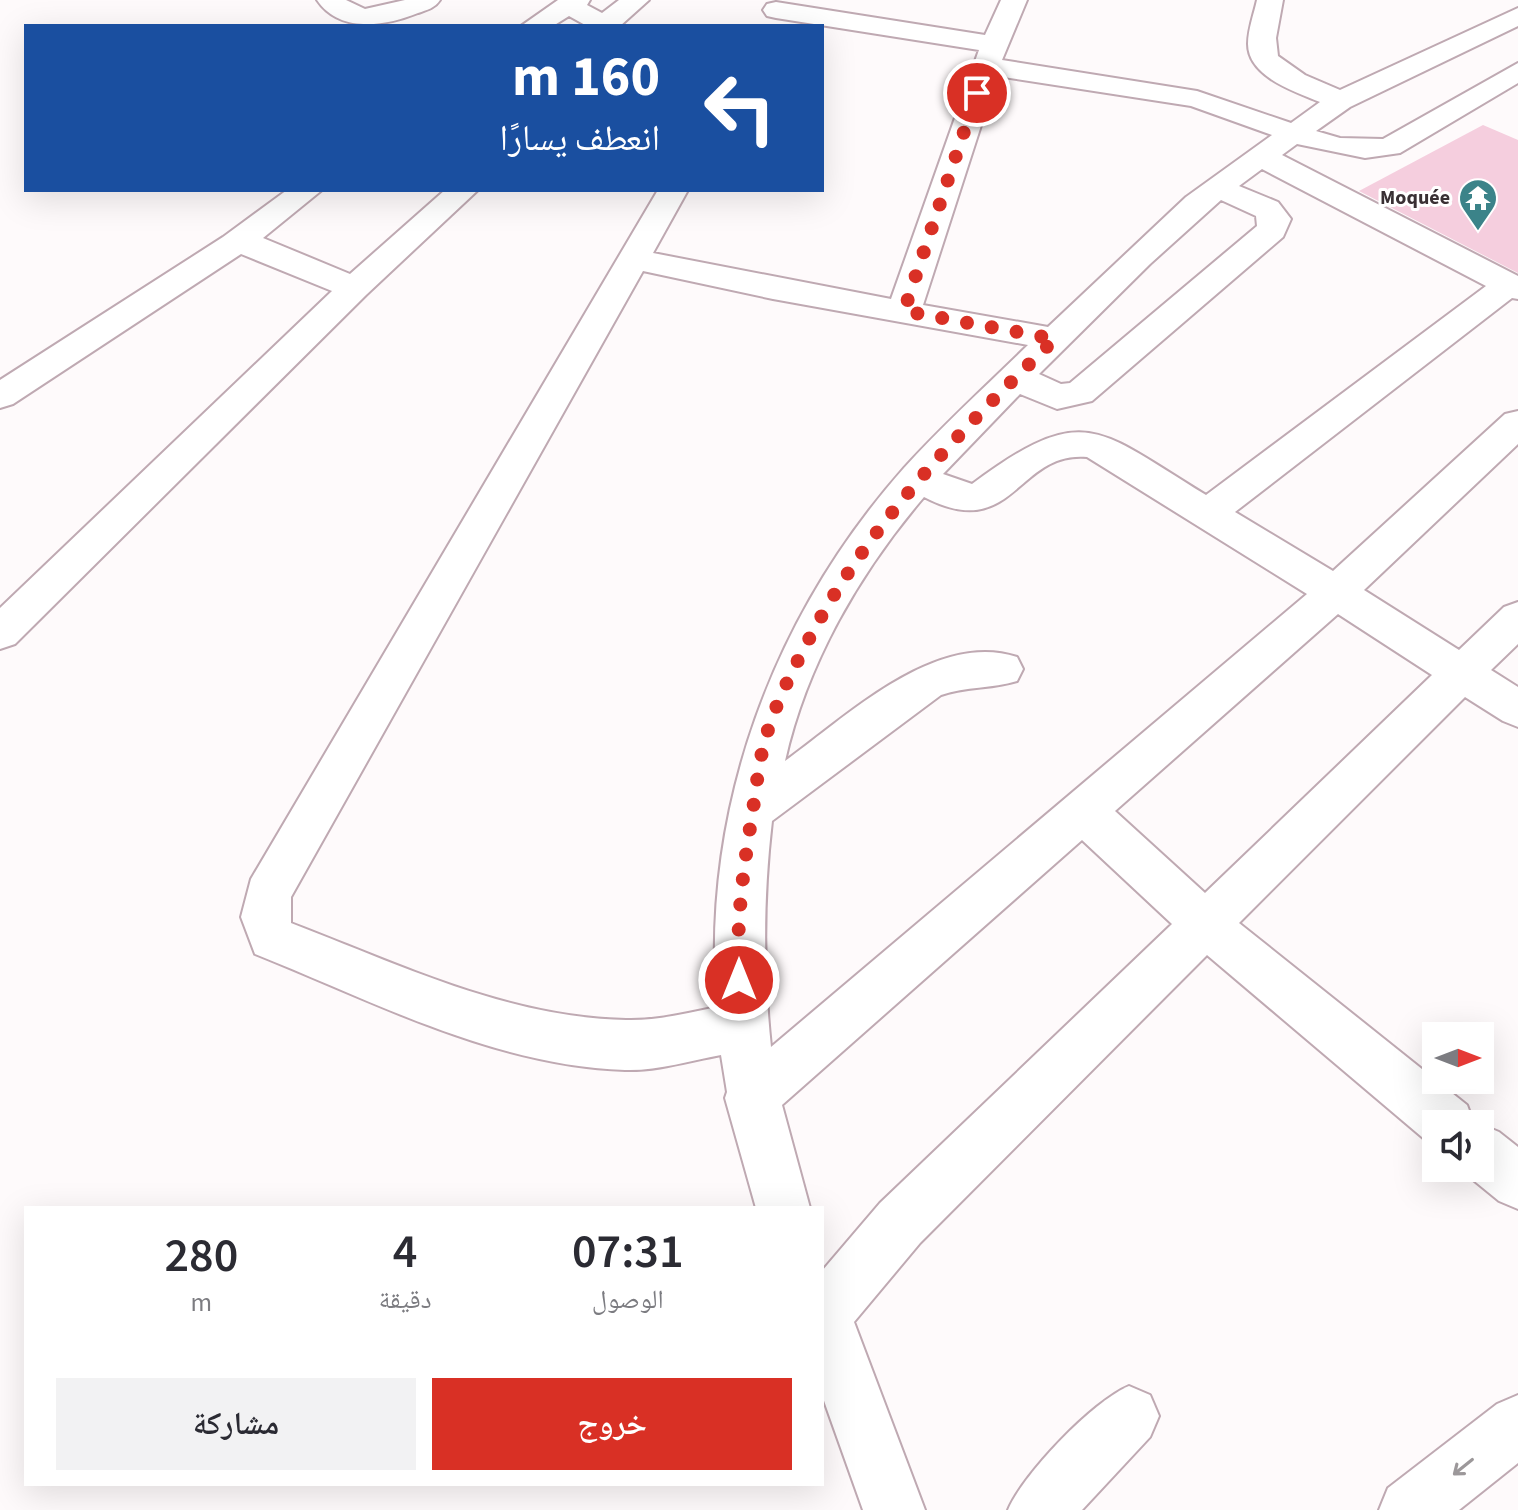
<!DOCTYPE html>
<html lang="ar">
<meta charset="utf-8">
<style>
body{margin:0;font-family:"Source Sans 3","Noto Naskh Arabic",sans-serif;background:#f2f2f3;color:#2b2b33;direction:rtl;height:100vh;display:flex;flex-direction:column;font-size:30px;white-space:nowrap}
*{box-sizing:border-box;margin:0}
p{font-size:26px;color:#7c7c81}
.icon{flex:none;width:44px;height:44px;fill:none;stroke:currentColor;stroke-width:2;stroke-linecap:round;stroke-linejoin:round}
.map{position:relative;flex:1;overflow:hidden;direction:ltr}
.sheet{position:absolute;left:24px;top:1206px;width:800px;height:280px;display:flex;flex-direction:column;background:#fff;border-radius:0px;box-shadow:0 8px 32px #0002;direction:rtl}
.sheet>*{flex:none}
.guide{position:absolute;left:24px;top:24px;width:800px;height:168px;border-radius:0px;box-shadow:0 8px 32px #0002;direction:rtl;background:#1a4fa0;color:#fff;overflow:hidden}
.needle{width:52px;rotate:90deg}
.tools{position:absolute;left:1422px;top:1022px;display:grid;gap:16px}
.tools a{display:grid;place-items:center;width:72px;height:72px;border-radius:0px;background:#fff;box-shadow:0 8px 32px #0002;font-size:40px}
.pin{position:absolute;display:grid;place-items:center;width:68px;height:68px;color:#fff;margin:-34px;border:4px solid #fff;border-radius:50%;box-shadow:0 2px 8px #0007}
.me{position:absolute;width:88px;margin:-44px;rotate:0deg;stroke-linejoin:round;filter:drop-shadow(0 0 6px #0008)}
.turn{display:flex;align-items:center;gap:28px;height:168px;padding:0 32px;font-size:36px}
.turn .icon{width:104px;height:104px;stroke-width:2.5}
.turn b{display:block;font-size:56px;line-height:68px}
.eta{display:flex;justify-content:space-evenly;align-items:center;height:136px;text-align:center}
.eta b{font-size:48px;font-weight:600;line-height:56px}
.button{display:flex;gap:16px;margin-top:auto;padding:16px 32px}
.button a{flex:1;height:92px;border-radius:0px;background:#d93025;color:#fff;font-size:32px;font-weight:600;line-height:92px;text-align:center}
.button a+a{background:#f2f2f3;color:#2b2b33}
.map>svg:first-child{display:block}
.building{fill:#f5cede}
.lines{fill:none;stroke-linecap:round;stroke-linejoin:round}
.minor-casing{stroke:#bfa9b2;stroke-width:4}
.minor{fill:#fff;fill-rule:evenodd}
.oneway{stroke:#9c989a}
.route{stroke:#d93025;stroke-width:14;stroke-dasharray:0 25.2}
.labels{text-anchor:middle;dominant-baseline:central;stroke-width:6;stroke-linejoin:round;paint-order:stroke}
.far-poi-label{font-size:20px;font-weight:bold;fill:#393034;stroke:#fff;text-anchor:end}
</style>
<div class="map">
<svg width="1518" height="1510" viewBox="0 0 1518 1510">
<rect width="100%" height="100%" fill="#fefafb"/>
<polygon class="building" points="1483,125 1518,140 1518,273 1359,191"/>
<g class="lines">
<defs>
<g id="minor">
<path d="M317 0H346L365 9 405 0H440C435 8 427 10 418 13 386 26 340 34 317 0Z"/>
<polygon points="558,0 590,0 587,5 602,13 619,0 649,0 620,26 587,26 569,16 553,26 521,26"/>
<path d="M1001 0H1027L1002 60 1197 91 1291 123 1320 102C1296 92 1248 77 1248 44 1248 29 1254 14 1257 0H1283L1276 38 1278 56 1305 75 1340 90 1518 8V26L1350 107 1316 131 1340 138 1383 139 1518 63V83L1400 153 1365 158 1297 144 1282 155 1518 276V299L1512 298 1235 512 1333 571 1505 414 1518 411V444L1364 590 1459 650 1504 607 1518 602V644L1491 670 1518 687V727L1503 721 1465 697 1239 923 1467 1105 1474 1124H1436V1145L1429 1143 1207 955 920 1243 854 1322 925 1510H863L822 1395V1271L880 1203 1172 924 1082 840 782 1105 810 1208H756L725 1098 727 1092 721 1055C689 1061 657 1071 625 1070 495 1066 373 1001 255 954L241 917 251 879 658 190H688L653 253 891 299 979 50 776 18 767 16 763 10 767 4 776 2 985 35ZM997 76 1191 106 1272 135 1186 197 1048 327 923 305ZM1262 169 1486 286 1206 495C1097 429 1085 400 972 484L943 474 1020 394 1057 409 1092 401 1283 237 1291 219 1278 202 1239 186ZM1221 200 1256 216 1257 226 1070 383 1061 384 1039 374 1150 264ZM643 271 773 299 1028 345C987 385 943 425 904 468 773 616 701 809 717 1007 687 1013 656 1021 626 1020 509 1018 398 964 291 923V897ZM1087 457 1307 594 771 1047C763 970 763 898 772 821L941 695C966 686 992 689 1017 681L1023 669 1017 657C936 630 846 717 785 761 807 663 860 572 924 497 1014 544 1016 451 1087 457ZM1338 614 1432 675 1205 893 1115 811Z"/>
<polygon points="287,190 322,190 263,238 350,274 445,190 478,190 366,295 15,644 0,649 0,608 332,291 241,254 13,404 0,408 0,380 223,237"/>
<polygon points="1480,1124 1499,1132 1518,1147 1518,1209 1499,1201 1461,1170 1480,1168"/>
<path d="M1129 1386 1150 1395 1159 1416 1150 1437 1082 1510H1008C1023 1474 1093 1401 1129 1386Z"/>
<polygon points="1518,1395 1518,1463 1459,1510 1379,1510 1388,1488 1497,1404"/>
</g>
</defs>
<use href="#minor" class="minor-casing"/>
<use href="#minor" class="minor"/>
</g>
<defs><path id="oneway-shaft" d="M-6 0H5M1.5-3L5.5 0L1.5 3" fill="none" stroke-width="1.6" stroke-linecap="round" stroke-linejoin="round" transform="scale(2)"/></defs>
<use class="oneway" href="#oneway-shaft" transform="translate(1463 1467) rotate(141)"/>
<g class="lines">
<path class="route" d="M739 980C736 928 742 879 750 828 755 801 757 771 764 744 773 709 790 675 807 643 868 524 960 431 1055 339L904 311 977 93"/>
</g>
<defs>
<symbol id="temple-pin" viewBox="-11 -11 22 30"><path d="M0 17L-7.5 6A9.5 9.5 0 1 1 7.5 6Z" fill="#3b8389" stroke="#fff"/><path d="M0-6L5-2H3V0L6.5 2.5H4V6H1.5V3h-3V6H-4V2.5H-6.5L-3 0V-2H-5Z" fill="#fff"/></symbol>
</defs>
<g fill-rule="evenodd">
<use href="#temple-pin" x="1456" y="176" width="44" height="60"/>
</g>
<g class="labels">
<g class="far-poi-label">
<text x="1450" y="198">Moquée</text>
</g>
</g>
</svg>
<div class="tools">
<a><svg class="needle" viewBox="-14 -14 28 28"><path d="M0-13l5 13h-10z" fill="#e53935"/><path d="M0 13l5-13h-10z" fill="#7c7c81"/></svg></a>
<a><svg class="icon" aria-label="sound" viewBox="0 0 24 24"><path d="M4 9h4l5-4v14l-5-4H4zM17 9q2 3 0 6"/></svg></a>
</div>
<div class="pin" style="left:977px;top:93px;background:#d93025"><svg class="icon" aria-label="arrive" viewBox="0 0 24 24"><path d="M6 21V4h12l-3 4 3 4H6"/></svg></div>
<svg class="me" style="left:739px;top:980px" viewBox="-20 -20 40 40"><circle r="17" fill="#d93025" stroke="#fff" stroke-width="3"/><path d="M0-11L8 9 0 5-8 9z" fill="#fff"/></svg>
<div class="guide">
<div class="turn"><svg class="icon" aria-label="left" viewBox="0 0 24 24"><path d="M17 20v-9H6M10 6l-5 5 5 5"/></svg><div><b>160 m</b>انعطف يسارًا</div></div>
</div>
<section class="sheet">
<div class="eta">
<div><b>07:31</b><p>الوصول</p></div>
<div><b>4</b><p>دقيقة</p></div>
<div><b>280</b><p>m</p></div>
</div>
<div class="button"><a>خروج</a><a>مشاركة</a></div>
</section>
</div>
